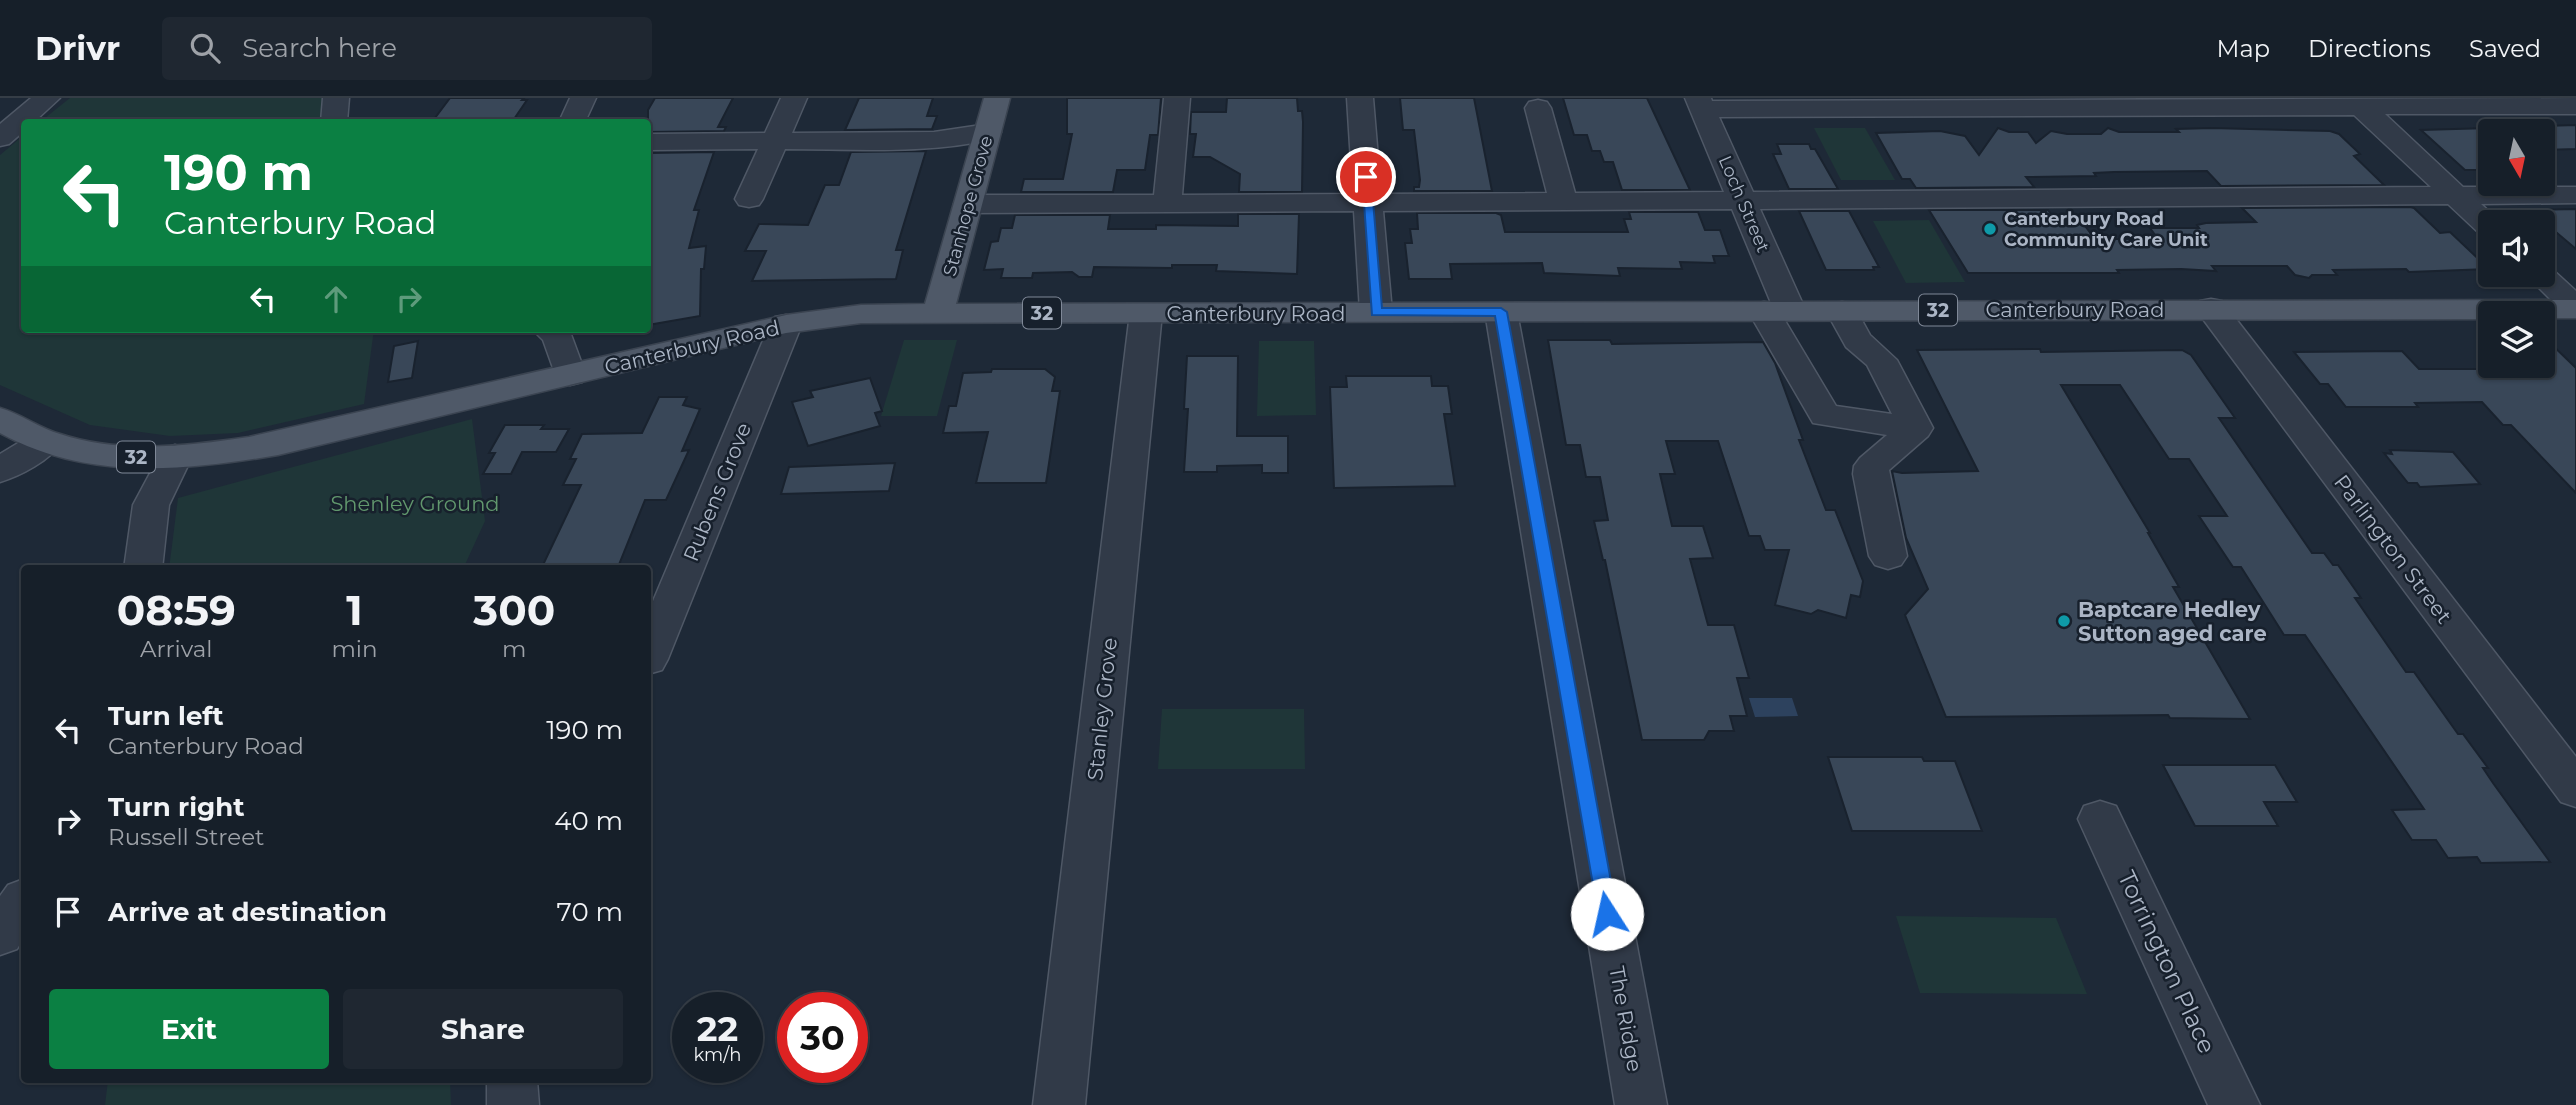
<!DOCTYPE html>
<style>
body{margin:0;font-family:Montserrat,sans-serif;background:#1f2731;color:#f1f3f6;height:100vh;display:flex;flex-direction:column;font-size:26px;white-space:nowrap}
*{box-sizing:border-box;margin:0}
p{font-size:23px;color:#9ea2a8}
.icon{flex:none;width:38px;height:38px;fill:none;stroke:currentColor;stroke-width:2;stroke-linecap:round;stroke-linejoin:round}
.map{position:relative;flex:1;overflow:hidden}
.panel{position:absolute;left:21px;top:467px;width:630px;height:518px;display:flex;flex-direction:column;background:#161f29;border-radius:7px;box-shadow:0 2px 5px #0004,0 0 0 2px #353d46}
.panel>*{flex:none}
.banner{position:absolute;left:21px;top:21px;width:630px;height:214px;border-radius:7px;box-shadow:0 2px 5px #0004,0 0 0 2px #353d46;background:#0b8043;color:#fff;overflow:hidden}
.needle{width:46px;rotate:171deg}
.fabs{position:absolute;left:2478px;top:21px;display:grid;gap:14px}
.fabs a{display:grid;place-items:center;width:77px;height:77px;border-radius:7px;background:#161f29;box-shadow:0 2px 5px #0004,0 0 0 2px #353d46;font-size:35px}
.speed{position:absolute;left:672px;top:894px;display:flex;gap:14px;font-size:35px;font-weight:700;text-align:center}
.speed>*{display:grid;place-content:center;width:91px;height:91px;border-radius:50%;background:#161f29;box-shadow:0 2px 5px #0004,0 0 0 2px #353d46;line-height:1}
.speed small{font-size:18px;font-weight:400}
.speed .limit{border:10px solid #d22;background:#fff;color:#111}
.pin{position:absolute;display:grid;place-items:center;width:60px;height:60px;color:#fff;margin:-30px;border:4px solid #fff;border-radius:50%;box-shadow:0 2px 7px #0007}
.me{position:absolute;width:77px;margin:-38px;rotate:350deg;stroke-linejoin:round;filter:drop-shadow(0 0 5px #0008)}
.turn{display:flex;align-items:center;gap:24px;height:147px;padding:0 28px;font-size:32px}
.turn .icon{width:91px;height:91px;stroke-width:2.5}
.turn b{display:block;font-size:49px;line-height:60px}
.lanes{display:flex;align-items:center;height:66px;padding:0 28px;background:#0003;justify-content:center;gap:35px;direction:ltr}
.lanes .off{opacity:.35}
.eta{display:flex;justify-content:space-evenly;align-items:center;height:119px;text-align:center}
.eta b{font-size:42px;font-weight:700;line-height:49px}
.cta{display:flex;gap:14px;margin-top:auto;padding:14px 28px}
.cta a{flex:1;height:80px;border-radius:7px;background:#0b8043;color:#fff;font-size:28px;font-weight:700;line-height:80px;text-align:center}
.cta a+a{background:#1f2731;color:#f1f3f6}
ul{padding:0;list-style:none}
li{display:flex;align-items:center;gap:21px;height:91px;padding:0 28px}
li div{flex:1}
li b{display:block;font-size:26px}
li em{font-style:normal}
header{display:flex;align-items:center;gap:42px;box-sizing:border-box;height:98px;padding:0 35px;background:#161f29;border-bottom:2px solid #353d46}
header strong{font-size:33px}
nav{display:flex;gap:38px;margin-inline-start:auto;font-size:24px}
.search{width:490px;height:63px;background:#1f2731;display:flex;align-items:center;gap:18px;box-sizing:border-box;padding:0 24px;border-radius:7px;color:#9ea2a8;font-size:26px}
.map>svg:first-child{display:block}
.green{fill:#1f3638}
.water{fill:#2d425e}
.building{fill:#394758;stroke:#19222e;stroke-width:2}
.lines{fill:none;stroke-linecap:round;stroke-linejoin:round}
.minor-casing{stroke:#4f5866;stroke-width:3}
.major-casing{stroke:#3b4451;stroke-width:3}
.minor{fill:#313a48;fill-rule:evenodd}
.major{fill:#4f5968;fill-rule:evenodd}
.route{fill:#1a73e8;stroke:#114b97;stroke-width:2}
.culture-dot{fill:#0f9aa8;stroke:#17202c;stroke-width:2.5}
.labels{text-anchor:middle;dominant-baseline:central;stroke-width:5;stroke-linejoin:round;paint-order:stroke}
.far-street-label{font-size:18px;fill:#abb5c5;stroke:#17202c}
.far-poi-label{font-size:18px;font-weight:bold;fill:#abb5c5;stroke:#17202c;text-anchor:start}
.shield{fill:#17202c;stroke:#7f8897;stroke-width:2}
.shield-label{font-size:19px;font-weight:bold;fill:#abb5c5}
.street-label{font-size:21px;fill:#abb5c5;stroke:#17202c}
.park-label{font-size:21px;fill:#61976d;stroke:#17202c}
.poi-label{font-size:21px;font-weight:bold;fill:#abb5c5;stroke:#17202c;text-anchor:start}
.near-street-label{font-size:24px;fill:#abb5c5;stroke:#17202c}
</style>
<header>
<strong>Drivr</strong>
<div class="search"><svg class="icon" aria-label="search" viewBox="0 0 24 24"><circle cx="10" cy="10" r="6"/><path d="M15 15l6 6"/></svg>Search here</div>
<nav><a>Map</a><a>Directions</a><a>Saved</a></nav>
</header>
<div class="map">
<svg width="2576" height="1007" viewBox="0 0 2576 1007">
<rect width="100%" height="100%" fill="#1e2937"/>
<g class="green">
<polygon points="70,0 343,0 337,10 339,24 40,24"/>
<polygon points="1814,30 1865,30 1895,82 1841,82"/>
<polygon points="24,37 24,231 374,231 364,306 238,335 170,338 90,327 0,287 0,57"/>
<polygon points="1929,122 1965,184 1906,185 1873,123"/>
<polygon points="904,242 957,242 937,318 881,318"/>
<polygon points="1259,243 1314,243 1316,317 1257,318"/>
<polygon points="472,321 485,423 463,471 169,471 178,400"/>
<polygon points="1162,611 1304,611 1305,671 1158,671"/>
<polygon points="1896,818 2056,820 2087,896 1920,895"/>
<polygon points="108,982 450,982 451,1007 105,1007"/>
</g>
<polygon class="water" points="1749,600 1792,600 1798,618 1755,619"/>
<g class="building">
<polygon points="450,0 524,0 522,2 527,2 512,24 432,24"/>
<polygon points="655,0 733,0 718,29 726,29 724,33 648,34 648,12"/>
<polygon points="859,0 933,0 927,18 937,18 932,31 845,32"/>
<polygon points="1067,0 1161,0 1158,37 1150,37 1145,72 1117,72 1113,94 1021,94 1024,81 1063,81 1072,36 1067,36"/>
<polygon points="1227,0 1297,0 1298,13 1302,13 1303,24 1302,94 1239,94 1240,76 1210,59 1193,59 1196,36 1190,36 1191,14 1226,14"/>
<polygon points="1400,0 1474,0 1492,93 1414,93 1414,89 1419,89 1420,82 1414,32 1403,32"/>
<polygon points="1563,0 1647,0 1690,92 1622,92 1613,64 1604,64 1600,53 1592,53 1587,37 1574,37"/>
<polygon points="2576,27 2576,51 2543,52 2543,28"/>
<polygon points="1998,30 2009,34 2028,34 2036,45 2051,33 2067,36 2101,36 2108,30 2119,34 2179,34 2176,31 2212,30 2330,33 2339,36 2360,56 2354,58 2384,87 2221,88 2207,73 2114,74 2094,75 2096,78 2026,79 2034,89 1916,90 1910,81 1902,81 1876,35 1940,33 1965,38 1979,57"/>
<polygon points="2490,30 2490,72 2465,72 2421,32"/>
<polygon points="1777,46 1809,46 1811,51 1815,51 1838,91 1789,91 1773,56 1781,56"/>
<polygon points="926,53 896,152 903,152 896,181 752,183 766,153 745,153 759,126 808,127 825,87 839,87 851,54"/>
<polygon points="648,55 714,54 694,112 699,112 689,150 706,148 704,171 701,171 700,218 648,227"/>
<polygon points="2410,109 2414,110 2440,135 2450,134 2489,171 2409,174 2406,171 2333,172 2337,177 2312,177 2309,180 2295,177 2287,168 2212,168 2216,173 2181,171 2117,172 2119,175 1968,175 1929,112 2048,112 2057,124 2082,124 2095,141 2158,141 2150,130 2199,130 2197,127 2206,125 2256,124 2242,110"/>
<polygon points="2576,111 2576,151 2530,112"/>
<polygon points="1799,113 1849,113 1879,169 1873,169 1874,172 1826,172"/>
<polygon points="1629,114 1698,114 1705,132 1720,132 1729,158 1713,158 1715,165 1680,164 1682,171 1618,170 1620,178 1544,175 1542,165 1450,166 1452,181 1409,181 1405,145 1412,145 1410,131 1418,131 1417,115 1496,115 1501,117 1505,134 1628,134 1624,121 1631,121"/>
<polygon points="1238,116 1299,116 1297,176 1216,173 1217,167 1172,167 1172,170 1094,169 1092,179 1079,179 1072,174 1033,175 1032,180 1001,180 1003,171 984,172 991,144 998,143 1001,130 1012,130 1015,117 1110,117 1108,131 1156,131 1156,127 1238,128"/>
<polygon points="2543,238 2576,270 2576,395 2511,327 2503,327 2482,304 2415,305 2418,309 2346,309 2328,286 2320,286 2294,254 2402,253 2419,271 2543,271"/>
<polygon points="1548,242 1610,242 1612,246 1763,244 1775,265 1803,342 1799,342 1826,412 1835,412 1863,483 1860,499 1851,497 1846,520 1818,512 1811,516 1775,507 1789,452 1765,452 1760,438 1749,438 1718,343 1666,343 1675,376 1660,376 1672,428 1703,428 1713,460 1690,461 1708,527 1734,527 1749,580 1737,580 1747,618 1730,618 1734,633 1709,633 1704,642 1642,642 1605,462 1603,462 1594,423 1608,422 1600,379 1586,379 1580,347 1566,347"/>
<polygon points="418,243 412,280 388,284 394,248"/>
<polygon points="2040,251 2041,254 2182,252 2191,257 2235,320 2219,320 2312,455 2324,455 2333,467 2338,467 2361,500 2355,500 2406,574 2414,574 2458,636 2463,636 2488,670 2483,670 2493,685 2550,764 2481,765 2477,759 2448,760 2436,742 2412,742 2392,712 2424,711 2305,537 2284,537 2241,469 2233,469 2199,418 2227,418 2189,361 2169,361 2120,287 2061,287 2150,435 2148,435 2179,489 2173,489 2250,621 2170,620 2168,617 1946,619 1905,517 1928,491 1906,440 1892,373 1902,375 1978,373 1917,252"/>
<polygon points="1187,258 1238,258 1237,338 1288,338 1288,375 1262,375 1262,367 1217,368 1217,374 1184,374 1188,311 1184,311"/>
<polygon points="992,271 1045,271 1055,279 1052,293 1060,293 1046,385 976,385 988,334 943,335 949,308 956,308 963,275 991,274"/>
<polygon points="1346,278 1431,278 1432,288 1448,288 1452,316 1444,316 1455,388 1334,390 1330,289 1347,289"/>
<polygon points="870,280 882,313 875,315 880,328 808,348 792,304 813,299 810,293"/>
<polygon points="659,299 687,299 683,307 700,311 682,353 689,352 666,402 645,402 618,469 541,471 581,387 563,387 576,361 570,361 582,336 642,335"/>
<polygon points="505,327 544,327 541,331 569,331 556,354 522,354 511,376 483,376 495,355 489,355"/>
<polygon points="2390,352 2453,354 2480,386 2420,389 2417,385 2408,385 2384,355 2392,356"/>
<polygon points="895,365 889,393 781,396 789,369"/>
<polygon points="1828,659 1922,659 1924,663 1955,663 1982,733 1852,733"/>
<polygon points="2163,667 2275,667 2297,704 2264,704 2278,728 2195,728"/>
</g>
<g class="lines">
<defs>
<g id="minor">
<polygon points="31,0 60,0 34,24 24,24 24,33 9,46 0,48 0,26"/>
<polygon points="323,0 349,0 347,24 321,24"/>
<polygon points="570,0 596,0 585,24 559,24"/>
<path d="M781 0H807L792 35 934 34 988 26 997 28 1001 34 997 40C929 57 855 51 785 51L763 101 759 107 749 109 739 107 735 101 758 51 648 52V36L765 35Z"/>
<path d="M1164 0H1190L1182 97 1353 96 1347 0H1373L1381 96 1547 95 1525 10 1529 4 1538 2 1547 4 1551 10 1575 95 1724 94 1685 0H1711L1712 3 2576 0V16H2385L2463 89H2576V105L2481 106 2501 124H2490V139L2480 136 2448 106 1760 111 1806 213 1801 220 1784 221 1836 308 1892 316 1867 267 1846 249 1826 213 1831 206 1842 204 1853 206 1870 237 1897 262 1933 330 1928 338 1889 372 1907 458 1901 467 1888 471 1875 467 1869 458 1853 376 1854 368 1860 360 1887 337 1813 325 1748 213 1753 206 1764 204 1771 205 1732 111 1383 113 1392 214 1387 221 1376 223 1365 221 1360 214 1354 113 968 115 958 112 954 106 958 100 968 97H1154ZM2354 17 2431 89 1753 94 1719 19Z"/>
<polygon points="2543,168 2552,171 2576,193 2576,218 2565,216 2526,177 2543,177"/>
<polygon points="2211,201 2222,203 2576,659 2576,709 2561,704 2200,217 2195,210 2200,203"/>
<polygon points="1501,205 1512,207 1517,214 1667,1007 1615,1007 1485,214 1490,207"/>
<polygon points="1146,206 1157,208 1162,215 1085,1007 1033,1007 1130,215 1135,208"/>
<polygon points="786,217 797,219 802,226 668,561 662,572 648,576 648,515 770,226 775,219"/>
<polygon points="532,231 569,231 586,277 582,284 570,287 558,284 543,242"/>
<path d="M45 333 57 336 62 344C51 362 20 378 0 384V356L33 336Z"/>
<polygon points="175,347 187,351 192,359 169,407 162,471 124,471 133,407 163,351"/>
<polygon points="2100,703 2116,708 2260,1007 2208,1007 2078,721 2084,708"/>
<polygon points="24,781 24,839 17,851 0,857 0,798 8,787"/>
<polygon points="487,982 537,982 539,1007 487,1007"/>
</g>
<path id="major" d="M984 0H1010L956 206 2576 202V220H2543V215H2490V221L861 225 786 235 278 357C184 373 87 383 0 335V310C21 316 39 330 60 336 120 356 188 348 249 339L786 217 861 207 925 206Z"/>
</defs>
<use href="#minor" class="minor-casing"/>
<use href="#major" class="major-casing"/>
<use href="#minor" class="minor"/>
<use href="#major" class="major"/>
</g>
<polygon class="route" points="1362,77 1371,79 1382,210 1501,210 1507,214 1617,816 1614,821 1607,824 1601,821 1598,816 1495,218 1372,217"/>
<g class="culture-dot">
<circle cx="1990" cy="131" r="7"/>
<circle cx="2064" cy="523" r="7"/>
</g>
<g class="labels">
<g class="far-street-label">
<text transform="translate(1744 106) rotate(67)">Loch Street</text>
<text transform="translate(968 108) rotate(-75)">Stanhope Grove</text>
</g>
<g class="far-poi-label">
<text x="2004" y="121">Canterbury Road<tspan x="2004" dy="21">Community Care Unit</tspan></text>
</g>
<g class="shield">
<rect x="1919" y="196.5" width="38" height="31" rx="5"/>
<rect x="1023" y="199.5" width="38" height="31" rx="5"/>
<rect x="117" y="343.5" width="38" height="31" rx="5"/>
</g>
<g class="shield-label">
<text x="1938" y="212">32</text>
<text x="1042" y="215">32</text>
<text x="136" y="359">32</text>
</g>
<g class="street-label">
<text x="2075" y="211">Canterbury Road</text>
<text x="1256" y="215">Canterbury Road</text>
<text transform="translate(692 249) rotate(-13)">Canterbury Road</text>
<text transform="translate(717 394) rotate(-68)">Rubens Grove</text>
<text transform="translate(2393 451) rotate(53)">Parlington Street</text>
<text transform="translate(1102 611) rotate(-84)">Stanley Grove</text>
<text transform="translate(1626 921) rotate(80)">The Ridge</text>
</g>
<g class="park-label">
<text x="415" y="405">Shenley Ground</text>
</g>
<g class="poi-label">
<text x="2078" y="511">Baptcare Hedley<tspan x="2078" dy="24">Sutton aged care</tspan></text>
</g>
<g class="near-street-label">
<text transform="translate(2167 864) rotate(65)">Torrington Place</text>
</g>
</g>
</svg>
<div class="fabs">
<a><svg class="needle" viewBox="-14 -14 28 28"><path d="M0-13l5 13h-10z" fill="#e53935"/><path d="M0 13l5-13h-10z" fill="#9ea2a8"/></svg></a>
<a><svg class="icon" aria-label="sound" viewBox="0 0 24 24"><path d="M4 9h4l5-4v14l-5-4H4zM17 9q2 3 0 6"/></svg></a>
<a><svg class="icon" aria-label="layers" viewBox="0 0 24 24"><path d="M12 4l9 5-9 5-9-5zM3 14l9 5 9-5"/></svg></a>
</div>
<div class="speed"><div>22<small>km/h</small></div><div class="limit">30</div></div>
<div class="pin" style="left:1366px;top:79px;background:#d93025"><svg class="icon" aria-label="arrive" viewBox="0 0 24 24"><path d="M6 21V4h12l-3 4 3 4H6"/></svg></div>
<svg class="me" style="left:1607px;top:816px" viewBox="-20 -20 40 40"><circle r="19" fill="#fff"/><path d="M0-13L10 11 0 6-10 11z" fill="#1a73e8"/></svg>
<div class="banner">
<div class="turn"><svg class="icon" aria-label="left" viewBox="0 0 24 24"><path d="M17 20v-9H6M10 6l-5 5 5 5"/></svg><div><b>190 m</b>Canterbury Road</div></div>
<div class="lanes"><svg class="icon" aria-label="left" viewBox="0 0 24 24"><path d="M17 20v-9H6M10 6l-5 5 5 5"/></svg><svg class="icon off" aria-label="ahead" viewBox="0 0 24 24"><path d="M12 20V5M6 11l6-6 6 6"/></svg><svg class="icon off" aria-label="right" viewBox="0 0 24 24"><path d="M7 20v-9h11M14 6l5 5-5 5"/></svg></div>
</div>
<section class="panel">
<div class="eta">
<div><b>08:59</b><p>Arrival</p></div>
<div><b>1</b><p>min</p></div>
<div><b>300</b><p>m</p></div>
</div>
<ul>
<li><svg class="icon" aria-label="left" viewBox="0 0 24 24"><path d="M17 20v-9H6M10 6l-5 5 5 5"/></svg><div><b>Turn left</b><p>Canterbury Road</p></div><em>190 m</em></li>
<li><svg class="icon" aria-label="right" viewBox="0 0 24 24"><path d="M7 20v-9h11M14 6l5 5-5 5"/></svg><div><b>Turn right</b><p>Russell Street</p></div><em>40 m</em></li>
<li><svg class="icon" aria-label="arrive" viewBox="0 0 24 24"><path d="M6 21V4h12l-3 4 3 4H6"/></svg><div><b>Arrive at destination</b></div><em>70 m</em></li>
</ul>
<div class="cta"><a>Exit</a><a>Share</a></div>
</section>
</div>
